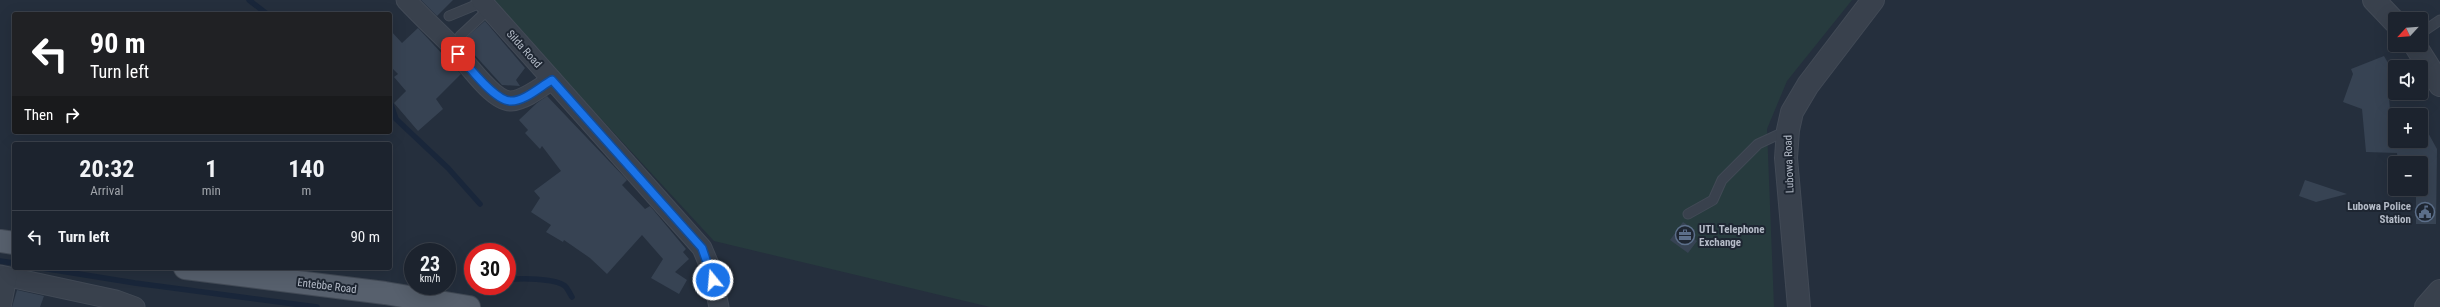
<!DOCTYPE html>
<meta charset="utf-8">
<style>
body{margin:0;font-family:"Roboto Condensed",sans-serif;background:#292f3a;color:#f1f3f6;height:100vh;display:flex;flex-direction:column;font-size:15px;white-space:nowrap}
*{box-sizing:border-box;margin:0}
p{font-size:13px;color:#a0a4aa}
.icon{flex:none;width:22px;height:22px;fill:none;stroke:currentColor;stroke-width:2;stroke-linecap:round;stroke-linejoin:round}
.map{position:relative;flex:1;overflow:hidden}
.details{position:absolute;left:12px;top:142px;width:380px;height:128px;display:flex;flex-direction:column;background:#1c232e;border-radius:4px;box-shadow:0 4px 16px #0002,0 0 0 1px #3a404a}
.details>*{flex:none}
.top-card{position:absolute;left:12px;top:12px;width:380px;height:122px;border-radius:4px;box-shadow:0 4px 16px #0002,0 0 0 1px #3a404a;background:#202124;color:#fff;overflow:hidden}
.needle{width:26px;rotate:244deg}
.tools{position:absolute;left:2388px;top:12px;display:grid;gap:8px}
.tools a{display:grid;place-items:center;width:40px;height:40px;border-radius:4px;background:#1c232e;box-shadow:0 4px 16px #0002,0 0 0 1px #3a404a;font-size:20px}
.speed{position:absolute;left:404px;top:243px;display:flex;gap:8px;font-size:20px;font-weight:700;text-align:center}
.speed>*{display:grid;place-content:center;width:52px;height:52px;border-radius:50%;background:#1c232e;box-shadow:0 4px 16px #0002,0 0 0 1px #3a404a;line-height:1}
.speed small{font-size:10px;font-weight:400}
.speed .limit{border:6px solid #d22;background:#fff;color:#111}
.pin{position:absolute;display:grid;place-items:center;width:34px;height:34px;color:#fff;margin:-17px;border-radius:8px;box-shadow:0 2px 6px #0006}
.me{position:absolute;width:44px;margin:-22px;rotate:343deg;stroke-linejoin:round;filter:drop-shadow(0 0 3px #0008)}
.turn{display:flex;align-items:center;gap:14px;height:84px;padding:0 12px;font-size:18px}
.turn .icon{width:52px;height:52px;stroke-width:2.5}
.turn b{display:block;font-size:28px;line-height:34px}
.then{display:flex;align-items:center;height:38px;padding:0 12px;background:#0003;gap:8px;font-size:15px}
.eta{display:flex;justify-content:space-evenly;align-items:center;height:68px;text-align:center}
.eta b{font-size:24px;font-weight:700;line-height:28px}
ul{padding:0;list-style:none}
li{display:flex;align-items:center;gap:12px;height:52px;padding:0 12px;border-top:1px solid #3a404a}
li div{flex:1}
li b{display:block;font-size:15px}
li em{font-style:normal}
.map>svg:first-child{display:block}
.green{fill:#273b3e}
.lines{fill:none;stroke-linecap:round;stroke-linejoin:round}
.stream{stroke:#19263a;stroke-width:5.5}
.building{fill:#374353}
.service-casing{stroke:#424a56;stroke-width:11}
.minor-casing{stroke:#424a56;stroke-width:21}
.tertiary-casing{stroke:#424a56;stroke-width:24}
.primary-casing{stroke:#424a56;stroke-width:24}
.service{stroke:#39414d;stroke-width:9}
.minor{stroke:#39414d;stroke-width:19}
.tertiary{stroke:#39414d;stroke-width:22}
.primary{stroke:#57606d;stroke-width:22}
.route-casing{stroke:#114b97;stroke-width:10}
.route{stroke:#1a73e8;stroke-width:7}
.labels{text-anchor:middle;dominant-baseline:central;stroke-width:4;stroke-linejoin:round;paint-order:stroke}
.street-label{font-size:11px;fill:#b5bcc8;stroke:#1e2632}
.poi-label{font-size:11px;font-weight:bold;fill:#b5bcc8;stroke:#1e2632;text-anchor:end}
</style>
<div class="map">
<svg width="2440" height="307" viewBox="0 0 2440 307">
<rect width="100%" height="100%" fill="#252f3d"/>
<polygon class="green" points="491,0 1852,0 1787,81 1767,129 1774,307 990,307 714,241"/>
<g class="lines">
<g class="stream">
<polyline points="249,0 267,14"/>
<polyline points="390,102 396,119 448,168 480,204"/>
<polyline points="0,261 14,263"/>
<polyline points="42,268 135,283 317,307"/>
<path d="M507 280C519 278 555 278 565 286 568 289 570 294 572 297"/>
</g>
</g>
<g class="building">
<polygon points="421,0 453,0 437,16"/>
<polygon points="485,21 525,68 516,80 520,86 502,85 462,41"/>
<polygon points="418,28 461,74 436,99 443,109 418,131 394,103 406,91 394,77 398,74 390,66 390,30 402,43"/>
<polygon points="2384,56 2395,75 2395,79 2388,84 2391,123 2395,121 2395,141 2421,141 2421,120 2437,149 2436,224 2416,224 2416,189 2421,189 2421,163 2398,163 2397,153 2366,152 2362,109 2343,102 2353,74 2351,69"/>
<polygon points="547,96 627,180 622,185 645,209 650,206 686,249 683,252 689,259 675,272 687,280 679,294 651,278 663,259 642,235 607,274 590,258 564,240 563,242 546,232 551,225 531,212 540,198 534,191 561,171 542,146 540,149 525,133 528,130 519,120 537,103"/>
<polygon points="2305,180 2347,194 2316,202 2299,196"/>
<polygon points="1683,222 1695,230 1690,236 1697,241 1688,253 1670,240"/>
<polygon points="17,290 44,296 40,307 12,307"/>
</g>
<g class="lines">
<defs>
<g id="service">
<polyline points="449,16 483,2"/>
<polyline points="2421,33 2440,20"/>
<polyline points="460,36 489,9"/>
<polyline points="1688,214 1713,200 1722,180 1758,144 1786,131"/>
</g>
<g id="minor">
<path d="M406 0C420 15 435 29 449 43 462 56 492 102 511 101 525 100 541 87 552 80"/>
<polyline points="481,0 702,248 710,267 719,307"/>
<polyline points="0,275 116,300 135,307"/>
<polyline points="1,307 7,277"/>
</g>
<g id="tertiary">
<polyline points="2374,0 2395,22"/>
<polyline points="2415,45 2440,85"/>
<polyline points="1799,307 1786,158 1788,130 1792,112 1808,85 1873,0"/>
<polyline points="2426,307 2440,291"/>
</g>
<g id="primary">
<polyline points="0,241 14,243"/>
<polyline points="185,268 385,293 469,307"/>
</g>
</defs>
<use href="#service" class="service-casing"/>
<use href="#minor" class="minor-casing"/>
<use href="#tertiary" class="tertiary-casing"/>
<use href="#primary" class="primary-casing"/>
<use href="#service" class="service"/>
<use href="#minor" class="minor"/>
<use href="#tertiary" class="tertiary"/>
<use href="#primary" class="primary"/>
</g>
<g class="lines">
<defs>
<path id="route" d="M458 54C468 66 494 100 510 101 524 102 541 86 552 80L702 248 713 280"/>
</defs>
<use href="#route" class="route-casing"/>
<use href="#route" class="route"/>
</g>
<defs>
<symbol id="civic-ring" viewBox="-11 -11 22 22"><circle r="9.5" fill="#1e2632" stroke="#5c6f8a" stroke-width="1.5"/><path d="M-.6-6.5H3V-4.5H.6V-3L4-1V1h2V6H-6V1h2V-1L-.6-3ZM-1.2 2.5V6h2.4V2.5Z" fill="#5c6f8a"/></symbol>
<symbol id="office-ring" viewBox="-11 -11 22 22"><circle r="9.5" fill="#1e2632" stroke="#5c6f8a" stroke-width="1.5"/><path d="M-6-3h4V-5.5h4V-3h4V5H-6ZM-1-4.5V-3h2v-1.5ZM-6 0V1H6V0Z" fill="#5c6f8a"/></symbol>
</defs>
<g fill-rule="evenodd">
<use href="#civic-ring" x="2414" y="201" width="22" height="22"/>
<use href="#office-ring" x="1674" y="224" width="22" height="22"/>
</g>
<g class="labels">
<g class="street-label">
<text transform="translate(524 49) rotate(48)">Silda Road</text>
<text transform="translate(1789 164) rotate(-92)">Lubowa Road</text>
<text transform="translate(327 286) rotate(7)">Entebbe Road</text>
</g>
<g class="poi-label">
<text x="2411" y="206">Lubowa Police<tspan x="2411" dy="13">Station</tspan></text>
<text x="1699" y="229" text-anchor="start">UTL Telephone<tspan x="1699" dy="13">Exchange</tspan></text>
</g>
</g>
</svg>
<div class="tools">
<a><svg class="needle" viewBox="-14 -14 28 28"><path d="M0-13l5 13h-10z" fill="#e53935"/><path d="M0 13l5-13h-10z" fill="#a0a4aa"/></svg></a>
<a><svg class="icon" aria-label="sound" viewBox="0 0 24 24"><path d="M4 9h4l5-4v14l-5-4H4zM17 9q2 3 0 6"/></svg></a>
<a>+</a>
<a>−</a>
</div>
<div class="speed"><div>23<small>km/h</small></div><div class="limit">30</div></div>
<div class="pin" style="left:458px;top:54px;background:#d93025"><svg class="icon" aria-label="arrive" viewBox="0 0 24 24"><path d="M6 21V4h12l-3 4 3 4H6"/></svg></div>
<svg class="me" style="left:713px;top:280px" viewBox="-20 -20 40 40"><circle r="17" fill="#1a73e8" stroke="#fff" stroke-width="3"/><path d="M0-11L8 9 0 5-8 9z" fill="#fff"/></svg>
<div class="top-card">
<div class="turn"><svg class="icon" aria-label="left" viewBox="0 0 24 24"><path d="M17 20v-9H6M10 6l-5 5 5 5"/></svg><div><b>90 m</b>Turn left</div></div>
<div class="then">Then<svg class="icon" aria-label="right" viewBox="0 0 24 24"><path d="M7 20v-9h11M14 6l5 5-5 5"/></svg></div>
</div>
<section class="details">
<div class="eta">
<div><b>20:32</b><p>Arrival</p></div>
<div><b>1</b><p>min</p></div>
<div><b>140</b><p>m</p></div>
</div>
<ul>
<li><svg class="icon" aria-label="left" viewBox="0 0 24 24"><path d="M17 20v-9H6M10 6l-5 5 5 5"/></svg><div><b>Turn left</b></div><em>90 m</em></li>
</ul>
</section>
</div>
